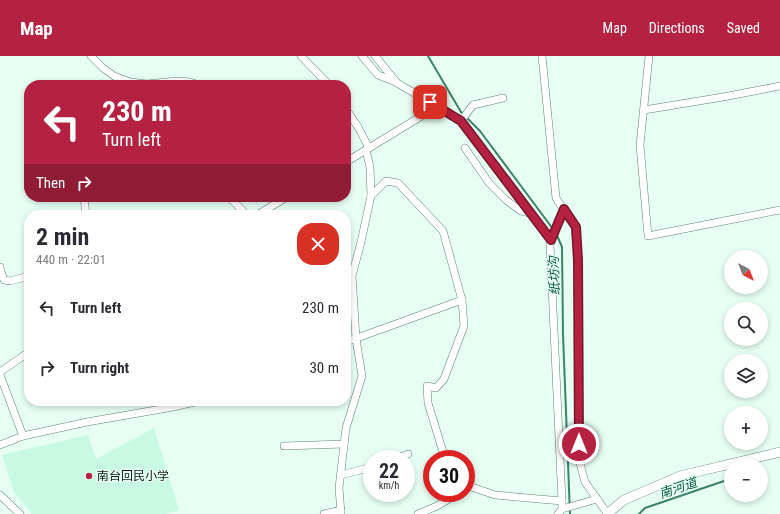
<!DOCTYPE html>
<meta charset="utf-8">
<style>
body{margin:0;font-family:"Roboto Condensed","Noto Sans SC",sans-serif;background:#f2f2f3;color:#2b2b33;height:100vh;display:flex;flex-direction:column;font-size:15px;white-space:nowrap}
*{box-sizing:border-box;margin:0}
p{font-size:13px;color:#7c7c81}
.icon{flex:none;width:22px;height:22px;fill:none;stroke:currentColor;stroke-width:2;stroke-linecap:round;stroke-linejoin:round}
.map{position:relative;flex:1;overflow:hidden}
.details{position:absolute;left:24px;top:154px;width:327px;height:196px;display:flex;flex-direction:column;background:#fff;border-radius:16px;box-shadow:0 2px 6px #0003}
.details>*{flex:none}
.guide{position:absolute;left:24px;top:24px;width:327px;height:122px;border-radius:16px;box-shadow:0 2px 6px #0003;background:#b52241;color:#fff;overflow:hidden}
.needle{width:26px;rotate:138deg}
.tools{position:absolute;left:724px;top:194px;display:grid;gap:8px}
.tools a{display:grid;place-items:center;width:44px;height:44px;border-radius:50%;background:#fff;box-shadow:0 2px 6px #0003;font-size:20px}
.speed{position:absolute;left:363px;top:394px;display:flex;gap:8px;font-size:20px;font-weight:700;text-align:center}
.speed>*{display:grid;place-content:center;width:52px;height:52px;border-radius:50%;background:#fff;box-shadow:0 2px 6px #0003;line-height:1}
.speed small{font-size:10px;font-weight:400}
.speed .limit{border:6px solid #d22;background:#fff;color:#111}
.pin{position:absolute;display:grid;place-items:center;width:34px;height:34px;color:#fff;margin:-17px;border-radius:8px;box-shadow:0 2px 6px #0006}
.me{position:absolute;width:44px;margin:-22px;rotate:0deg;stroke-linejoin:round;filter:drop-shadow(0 0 3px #0008)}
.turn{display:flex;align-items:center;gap:14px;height:84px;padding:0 12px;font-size:18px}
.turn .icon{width:52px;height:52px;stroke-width:2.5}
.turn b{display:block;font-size:28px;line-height:34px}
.then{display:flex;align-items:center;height:38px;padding:0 12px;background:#0003;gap:8px;font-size:15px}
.round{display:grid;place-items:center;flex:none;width:42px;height:42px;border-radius:16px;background:#f2f2f3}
.summary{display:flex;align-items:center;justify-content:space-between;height:68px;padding:0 12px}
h1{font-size:24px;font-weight:700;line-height:30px}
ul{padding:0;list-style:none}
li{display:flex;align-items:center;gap:12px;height:60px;padding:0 12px}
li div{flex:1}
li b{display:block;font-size:15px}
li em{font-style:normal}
header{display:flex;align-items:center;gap:24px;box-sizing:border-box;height:56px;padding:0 20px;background:#b52241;color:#fff}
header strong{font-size:19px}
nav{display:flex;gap:22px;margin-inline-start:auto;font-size:14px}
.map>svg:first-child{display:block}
.built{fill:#c8fae3}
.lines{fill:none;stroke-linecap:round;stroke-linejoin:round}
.stream{stroke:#3b8468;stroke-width:2}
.minor-casing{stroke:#5e8372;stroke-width:8}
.tertiary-casing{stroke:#5e8372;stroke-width:10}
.minor{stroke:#fff;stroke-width:7}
.tertiary{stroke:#fff;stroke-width:9}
.route-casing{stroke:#76162a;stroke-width:10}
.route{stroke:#b52241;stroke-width:7}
.poi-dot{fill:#b52241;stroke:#e6fef3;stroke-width:1.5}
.labels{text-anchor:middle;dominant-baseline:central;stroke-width:3;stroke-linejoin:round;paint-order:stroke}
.poi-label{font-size:12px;fill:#0c1b15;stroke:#e6fef3;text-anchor:start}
.water-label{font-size:13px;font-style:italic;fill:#095a41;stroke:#e6fef3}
</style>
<header>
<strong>Map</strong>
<nav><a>Map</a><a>Directions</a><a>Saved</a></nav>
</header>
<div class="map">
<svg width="780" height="458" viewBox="0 0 780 458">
<rect width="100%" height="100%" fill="#e6fef3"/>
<polygon class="built" points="154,372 179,454 166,458 32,458 14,436 2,399 88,379 96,403"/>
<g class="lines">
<g class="stream">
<polyline points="428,0 461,56 464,58"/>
<polyline points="467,62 480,75 553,173"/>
<polyline points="556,177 562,191 563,279 570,458"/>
<polyline points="639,458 645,452 724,425"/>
</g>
<defs>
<g id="minor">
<polyline points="91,0 103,12 114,20 130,26 147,28 177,25 190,26 199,29"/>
<polyline points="301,0 329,29"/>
<polyline points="362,0 378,19 396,26"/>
<polyline points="375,0 397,27 430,46 461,65"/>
<polyline points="542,0 556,142 575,171 578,204 579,404 585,426 607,457"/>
<polyline points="649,0 640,89 648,180 780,154"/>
<polyline points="202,29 214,28 217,29"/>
<polyline points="503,42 473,49 461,65 551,184"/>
<polyline points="346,53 358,71 369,92"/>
<polyline points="644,54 723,41 780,30"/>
<polyline points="465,92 489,127 506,144 521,155 530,157"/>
<polyline points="346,106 438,50"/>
<polyline points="229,141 247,159"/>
<polyline points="84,142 86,159"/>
<polyline points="257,159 287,141"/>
<polyline points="0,211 1,216 4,224 10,225 29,220"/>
<polyline points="346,286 462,244 443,175 398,127 386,125 371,140"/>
<polyline points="0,316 29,296"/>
<polyline points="0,319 23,380"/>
<polyline points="0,389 23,380 87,366 173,351 199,345"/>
<polyline points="284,390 344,388"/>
<polyline points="395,403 408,398"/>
<polyline points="447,403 443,396 428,347 427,330 436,332 444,323 464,270 462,244"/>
<polyline points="341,419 372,411"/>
<polyline points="466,429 495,439 562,445"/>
<polyline points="0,439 20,458"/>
<polyline points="562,453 597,443"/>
<polyline points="324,458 341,454"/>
<polyline points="341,458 339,432 346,372 362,320 356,283 352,220 361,186 371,140 370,111 366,94"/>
<polyline points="418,458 437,450 459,437"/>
<polyline points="558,458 562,453 562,445 550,189 553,179 564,153"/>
</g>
<polyline id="tertiary" points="607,458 624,444 680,420 780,396"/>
</defs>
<use href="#minor" class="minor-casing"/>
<use href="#tertiary" class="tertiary-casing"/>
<use href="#minor" class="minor"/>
<use href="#tertiary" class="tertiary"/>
</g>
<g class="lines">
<defs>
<polyline id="route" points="430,46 461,65 551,184 564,153 576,171 578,204 579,388"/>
</defs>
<use href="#route" class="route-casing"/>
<use href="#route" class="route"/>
</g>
<circle class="poi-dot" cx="89" cy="420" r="4"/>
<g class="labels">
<g class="poi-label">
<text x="97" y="420">南台回民小学</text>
</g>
<g class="water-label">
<text transform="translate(554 220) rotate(-92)">纸坊沟</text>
<text transform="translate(678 432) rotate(-19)">南河道</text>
</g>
</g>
</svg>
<div class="tools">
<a><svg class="needle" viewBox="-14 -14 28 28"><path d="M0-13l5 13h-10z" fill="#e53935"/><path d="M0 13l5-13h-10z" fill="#7c7c81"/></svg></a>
<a><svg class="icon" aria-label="search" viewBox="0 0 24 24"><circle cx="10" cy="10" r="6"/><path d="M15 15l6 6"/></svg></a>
<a><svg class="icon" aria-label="layers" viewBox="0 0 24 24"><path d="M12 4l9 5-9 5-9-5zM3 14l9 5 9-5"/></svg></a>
<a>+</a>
<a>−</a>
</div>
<div class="speed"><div>22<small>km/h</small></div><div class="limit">30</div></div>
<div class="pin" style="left:430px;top:46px;background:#d93025"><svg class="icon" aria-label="arrive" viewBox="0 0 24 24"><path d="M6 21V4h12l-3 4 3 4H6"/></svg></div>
<svg class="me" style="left:579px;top:388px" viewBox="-20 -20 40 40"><circle r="17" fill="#b52241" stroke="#fff" stroke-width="3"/><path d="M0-11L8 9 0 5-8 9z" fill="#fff"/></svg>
<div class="guide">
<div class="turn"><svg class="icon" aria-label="left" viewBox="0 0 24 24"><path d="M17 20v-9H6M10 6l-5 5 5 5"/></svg><div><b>230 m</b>Turn left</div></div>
<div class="then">Then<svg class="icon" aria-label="right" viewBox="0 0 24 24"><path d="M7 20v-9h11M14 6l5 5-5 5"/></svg></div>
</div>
<section class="details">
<div class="summary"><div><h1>2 min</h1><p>440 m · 22:01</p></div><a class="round" style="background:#d93025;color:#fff"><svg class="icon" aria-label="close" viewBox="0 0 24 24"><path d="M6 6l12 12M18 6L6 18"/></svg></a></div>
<ul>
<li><svg class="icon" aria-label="left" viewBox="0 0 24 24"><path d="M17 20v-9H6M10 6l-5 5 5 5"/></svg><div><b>Turn left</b></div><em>230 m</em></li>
<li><svg class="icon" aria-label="right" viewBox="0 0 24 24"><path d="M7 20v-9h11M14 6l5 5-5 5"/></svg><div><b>Turn right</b></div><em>30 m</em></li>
</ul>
</section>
</div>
